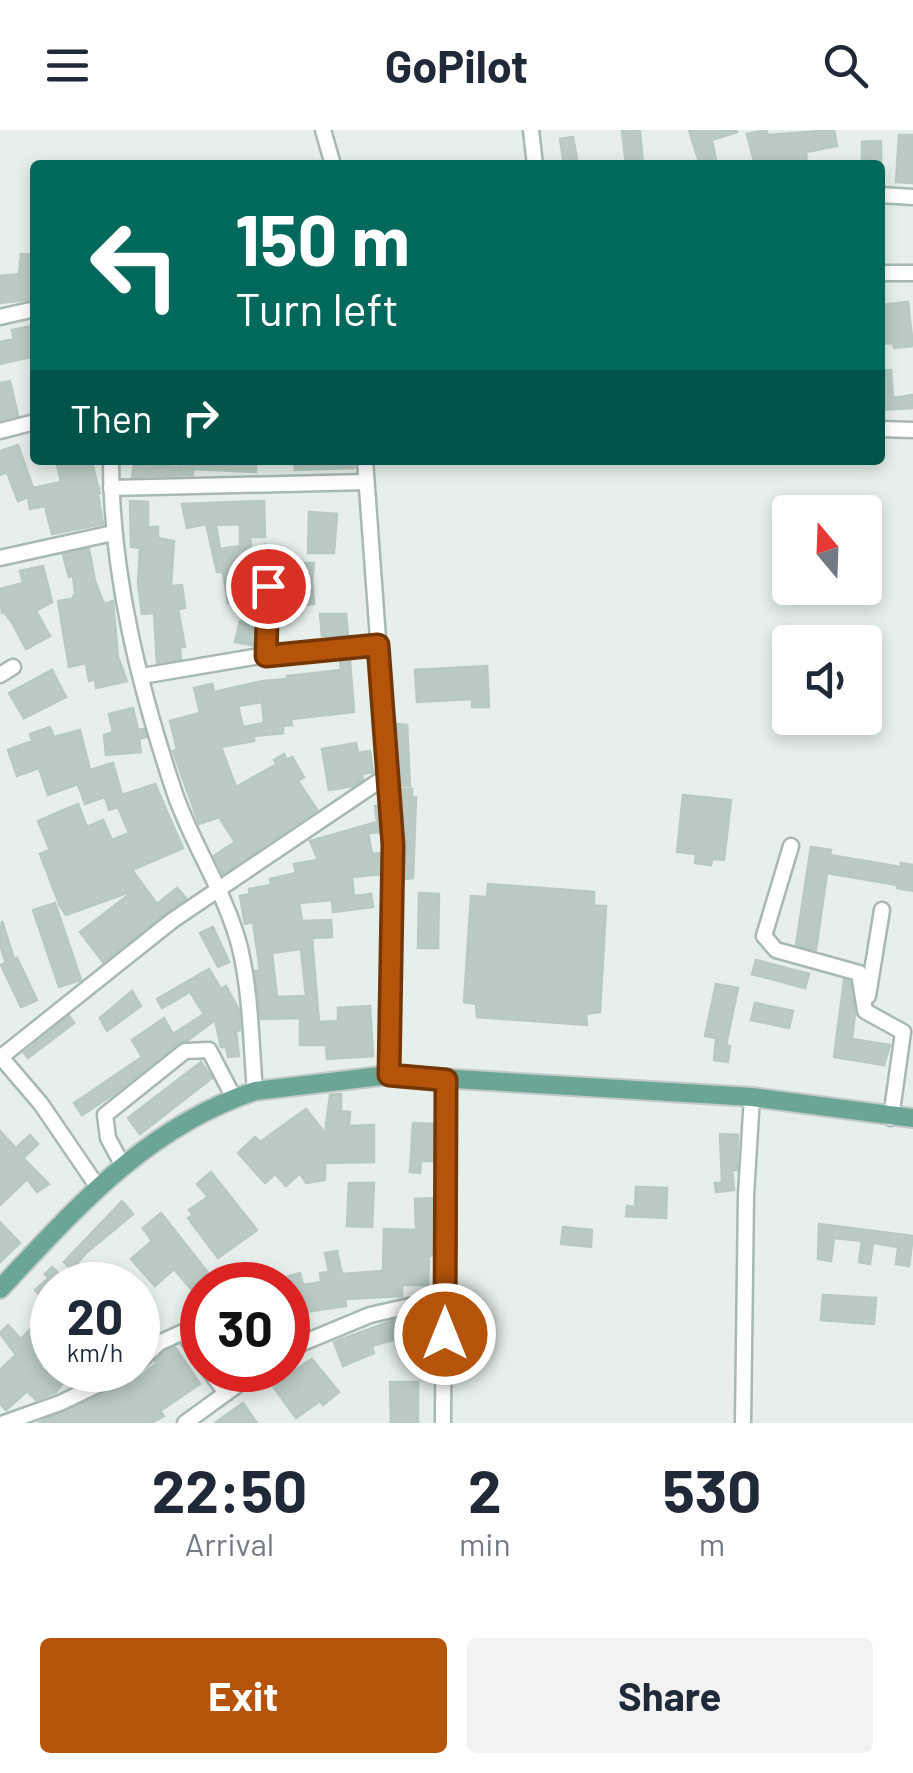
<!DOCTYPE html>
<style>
body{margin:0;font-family:Barlow,sans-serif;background:#f2f2f3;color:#1f2937;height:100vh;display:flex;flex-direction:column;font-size:38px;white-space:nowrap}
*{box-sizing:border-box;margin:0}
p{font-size:32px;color:#747a83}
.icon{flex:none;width:55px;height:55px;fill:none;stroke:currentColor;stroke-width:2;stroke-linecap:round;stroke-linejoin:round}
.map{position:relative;height:1293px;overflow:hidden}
.drawer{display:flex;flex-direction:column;background:#fff;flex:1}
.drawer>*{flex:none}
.banner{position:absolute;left:30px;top:30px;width:855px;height:305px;border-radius:10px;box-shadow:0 5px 15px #0003;background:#00695c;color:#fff;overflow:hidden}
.needle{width:65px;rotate:341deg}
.buttons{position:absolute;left:772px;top:365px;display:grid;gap:20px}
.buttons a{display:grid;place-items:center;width:110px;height:110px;border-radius:10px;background:#fff;box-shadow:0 5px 15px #0003;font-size:50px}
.speed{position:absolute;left:30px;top:1132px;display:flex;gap:20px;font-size:50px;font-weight:700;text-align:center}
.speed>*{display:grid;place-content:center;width:130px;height:130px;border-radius:50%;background:#fff;box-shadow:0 5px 15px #0003;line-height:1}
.speed small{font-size:25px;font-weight:400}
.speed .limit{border:15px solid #d22;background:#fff;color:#111}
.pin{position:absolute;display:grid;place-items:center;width:85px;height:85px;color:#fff;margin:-42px;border:5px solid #fff;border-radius:50%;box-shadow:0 2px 10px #0007}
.me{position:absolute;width:110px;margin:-55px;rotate:0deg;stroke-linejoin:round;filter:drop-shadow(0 0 8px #0008)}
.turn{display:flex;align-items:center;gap:35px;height:210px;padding:0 40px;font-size:45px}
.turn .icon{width:130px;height:130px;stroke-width:2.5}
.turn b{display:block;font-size:70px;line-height:85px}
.then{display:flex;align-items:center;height:95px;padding:0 40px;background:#0003;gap:20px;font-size:38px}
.eta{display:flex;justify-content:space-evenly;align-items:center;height:170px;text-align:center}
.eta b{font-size:60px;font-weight:700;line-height:70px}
.cta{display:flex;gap:20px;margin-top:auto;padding:20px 40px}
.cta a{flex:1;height:115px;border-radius:10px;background:#b45309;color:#fff;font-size:40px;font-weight:700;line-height:115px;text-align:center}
.cta a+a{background:#f2f2f3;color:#1f2937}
header{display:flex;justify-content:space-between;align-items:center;height:130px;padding:0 40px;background:#fff;font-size:45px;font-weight:700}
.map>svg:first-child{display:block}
.building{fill:#bbcac4;stroke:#b8c9c2;stroke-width:2.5;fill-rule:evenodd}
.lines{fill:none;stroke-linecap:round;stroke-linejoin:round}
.minor-casing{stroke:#a8b8b2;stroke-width:19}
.major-casing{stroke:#c2cac8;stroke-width:22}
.minor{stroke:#fff;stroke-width:14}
.major{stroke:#6aa596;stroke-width:18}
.route-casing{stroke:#753606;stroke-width:25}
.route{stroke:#b45309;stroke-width:18}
</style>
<header><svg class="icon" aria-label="menu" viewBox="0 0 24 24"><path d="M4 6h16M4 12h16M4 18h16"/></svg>GoPilot<svg class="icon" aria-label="search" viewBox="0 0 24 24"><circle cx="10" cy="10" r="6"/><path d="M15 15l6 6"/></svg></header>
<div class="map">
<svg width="913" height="1293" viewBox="0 0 913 1293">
<rect width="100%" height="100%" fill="#e6efeb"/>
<g class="building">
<polygon points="622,0 640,0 643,35 626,35"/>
<polygon points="689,0 736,0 737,2 712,10 717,35 700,35"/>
<polygon points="766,0 768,5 834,0 837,16 806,22 807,35 755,35 747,4"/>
<polygon points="899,5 913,5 913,53 896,52"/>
<polygon points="573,7 578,35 564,35 560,9"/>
<polygon points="881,11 881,35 862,35 862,12"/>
<polygon points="21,124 35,125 35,169 0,173 0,146 19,144"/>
<polygon points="908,172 913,216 894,218 893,213 880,214 880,175"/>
<polygon points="32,196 35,226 0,234 0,212 14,209 12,200"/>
<polygon points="891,240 893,268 913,265 913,278 880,280 880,241"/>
<polygon points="10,251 18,286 0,290 0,253"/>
<polygon points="18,315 33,358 61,352 56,330 91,330 100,363 98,364 103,394 52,404 45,376 30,379 28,367 18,371 7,342 0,345 0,321"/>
<polygon points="179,330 256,330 256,342 193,339 193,345 132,347 134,334 179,337"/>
<polygon points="294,330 354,330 354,338 295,340"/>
<polygon points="130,371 148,372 148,397 158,397 158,408 174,411 171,456 182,455 185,478 178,479 185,517 180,517 181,529 157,533 154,483 142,484 138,454 140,418 131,417"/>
<path d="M264 371 265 407H250L257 469 228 473 223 442H217L206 394 187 398 182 374ZM240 394V416L220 419 216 395Z"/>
<polygon points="309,382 337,384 334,423 308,423"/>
<polygon points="89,419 95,451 104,474 113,471 118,527 127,551 96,558 95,549 89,551 86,533 69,537 58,471 72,469 75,464 73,446 69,447 63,425"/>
<polygon points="284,433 314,433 312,450 314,474 288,477"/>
<polygon points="43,436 52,472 36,481 50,506 26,519 13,494 4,482 2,483 0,459 23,453 20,441"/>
<polygon points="320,484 346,484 348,506 322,506"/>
<polygon points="240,491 256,494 256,516 235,512"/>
<path d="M350 530 354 582 291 589 292 595 283 596V603L254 606V611L221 617 236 657 277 634 274 630 284 624 287 630 292 627 304 647 298 651 317 680 223 744 214 726 235 712 219 687 199 694 173 621 177 620 170 591 200 583 194 558 212 554 214 562 263 551 288 549 287 546 341 540 340 531ZM262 572 264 593 243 597 238 576Z"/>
<polygon points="487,536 489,577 472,577 472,569 417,572 415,540"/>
<polygon points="52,540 66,567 24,588 9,563"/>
<polygon points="133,578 138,600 144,599 146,607 139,609 141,622 106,625 104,605 113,602 109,584"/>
<polygon points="396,594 407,595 410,656 400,656"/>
<polygon points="50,597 54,607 80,600 90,640 113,633 122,665 155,654 183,718 132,740 157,774 177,758 186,768 103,832 80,802 135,760 66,785 60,776 40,724 50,720 38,691 78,674 87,697 103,690 112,710 129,703 118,677 109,680 105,667 85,674 78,654 48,665 39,638 17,646 8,620 32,611 30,604"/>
<polygon points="356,613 358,623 370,621 373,642 362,644 363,649 353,656 329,660 322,619"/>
<polygon points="402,659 412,659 412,667 416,667 413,748 403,749 407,711 404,711"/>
<polygon points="683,665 731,670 724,730 712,729 711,735 695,733 696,724 677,722"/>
<path d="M375 676H379L381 702 368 703 372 724 382 723V744L352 747 354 766 371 764 373 777 333 782 332 770 299 773 302 791 331 790 332 807 312 808 319 892 338 891V878L370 876 373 926 327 929 326 915H300V888L261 889 255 841 260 840 253 792 245 794 240 766 250 764 249 759 271 755 270 749 296 743 294 734 318 730 310 711 377 692ZM301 819 306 866 277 867 272 823Z"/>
<polygon points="811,717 831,720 830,725 901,737 901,733 913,735 913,761 897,758 897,755 827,743 816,820 796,815"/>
<polygon points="488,754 594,762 594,776 606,776 600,882 586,884 587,895 477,887 476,874 464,872 471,766 487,767"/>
<polygon points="419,763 439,764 438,818 418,818"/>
<polygon points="55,773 81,850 59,857 33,780"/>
<polygon points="2,791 14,829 17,828 37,870 21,877 1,835 6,833 0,815"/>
<polygon points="213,797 229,832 218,837 200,803"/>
<polygon points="756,830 809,844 805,858 752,844"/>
<polygon points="209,839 221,859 226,856 239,880 240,900 236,901 239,926 228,927 226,917 221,917 215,890 188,910 178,913 114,964 82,985 74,973 142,927 132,910 164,888 173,904 204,884 190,862 162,878 157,869"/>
<polygon points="844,850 850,851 855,884 852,909 890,915 884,935 834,927"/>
<polygon points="716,854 738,858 726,915 730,916 728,932 714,930 716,908 705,906"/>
<polygon points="132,861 141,876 107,901 100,888"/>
<polygon points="755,873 793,881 789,898 751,890"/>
<polygon points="69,886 74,893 28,928 24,923"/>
<polygon points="201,932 212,948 140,1004 128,988"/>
<polygon points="341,964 341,981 350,982 349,996 374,995 374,1032 325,1033 325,1050 306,1053 300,1043 286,1056 275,1044 265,1053 238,1023 255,1007 260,1012 306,979 325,1003 330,965"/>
<polygon points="413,993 434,994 433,1031 421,1031 420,1043 410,1042"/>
<polygon points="0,1001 16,1018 30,1005 38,1014 23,1028 49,1054 37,1062 27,1049 0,1075"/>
<polygon points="720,1004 738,1005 737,1040 732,1040 734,1060 716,1062 715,1053 722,1053"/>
<polygon points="211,1042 257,1100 218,1128 188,1088 193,1085 189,1080 208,1067 197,1054"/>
<polygon points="349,1053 374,1053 372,1097 347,1096"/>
<polygon points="636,1057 667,1058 666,1088 626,1086 627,1076 635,1077"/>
<polygon points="434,1068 433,1125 429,1126 428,1155 402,1155 402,1166 345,1169 346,1176 299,1183 301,1191 288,1195 288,1155 266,1153 300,1143 303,1155 321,1152 320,1143 329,1142 325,1123 337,1121 342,1144 383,1141 384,1099 416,1100 415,1069"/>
<polygon points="122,1071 133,1084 86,1123 72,1140 64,1132"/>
<polygon points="161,1083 209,1144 191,1159 174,1139 155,1156 131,1129 152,1111 143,1098"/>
<polygon points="0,1092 20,1113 0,1132"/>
<polygon points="819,1094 913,1106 909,1136 896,1134 898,1117 873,1113 870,1134 859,1132 862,1111 834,1108 831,1131 818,1129"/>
<polygon points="563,1097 592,1100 591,1117 561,1114"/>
<polygon points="52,1137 59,1144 52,1150 52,1225 40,1237 63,1253 56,1262 36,1270 27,1261 6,1280 0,1274 0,1240 16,1225 0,1203 8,1195 21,1209 51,1177 35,1160 49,1148 45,1144"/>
<polygon points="823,1165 876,1168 874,1194 821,1190"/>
<polygon points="433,1182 433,1196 413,1199 416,1211 402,1215 400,1208 372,1216 374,1223 343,1236 334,1212 394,1190"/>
<polygon points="175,1217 200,1254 160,1281 164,1286 151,1293 38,1293 128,1252 129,1255 157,1233 155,1231 165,1222"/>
<polygon points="312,1229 339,1262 323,1275 320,1271 296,1288 272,1255"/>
<polygon points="390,1252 418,1252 418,1293 391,1293"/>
<polygon points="243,1273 257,1293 215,1293"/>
</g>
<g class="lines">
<defs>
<g id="minor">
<polyline points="323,0 333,35"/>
<polyline points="531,0 535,35"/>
<polyline points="880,65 913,67"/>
<polyline points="880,143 913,143"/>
<polyline points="0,187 35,179"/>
<polyline points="880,299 913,300"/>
<polyline points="0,301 35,292"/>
<path d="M111 330C111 444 139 556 175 664 193 716 226 763 240 818 251 864 251 914 255 961"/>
<polyline points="365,330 393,715 389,945"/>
<polyline points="111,358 366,352"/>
<polyline points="265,423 268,457 266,525"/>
<polyline points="0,428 113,403"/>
<polyline points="0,545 13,537"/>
<polyline points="142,546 266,525 378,515"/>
<polyline points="791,716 764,806 776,820 859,843 865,881 903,902 891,988"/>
<polyline points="868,866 882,780"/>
<polyline points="0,926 41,974 97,1056"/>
<polyline points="1,927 173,790 388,645"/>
<polyline points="123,1036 108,1008 105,985 185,921 209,920 234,968"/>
<polyline points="288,1219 370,1185 445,1168"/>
<polyline points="138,1233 159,1213 183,1202 202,1231"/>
<polyline points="209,1240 226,1263"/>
<polyline points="4,1293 60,1273 129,1240"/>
<polyline points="185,1293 258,1240"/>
<polyline points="443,1293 445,950"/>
<polyline points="743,1293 746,1065 752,967"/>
</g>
<path id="major" d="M0 1159C76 1078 146 997 255 961L389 945 752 967 913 988"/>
</defs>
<use href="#minor" class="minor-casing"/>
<use href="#major" class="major-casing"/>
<use href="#minor" class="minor"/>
<use href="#major" class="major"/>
</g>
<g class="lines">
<defs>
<polyline id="route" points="268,456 266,526 378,515 393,715 389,945 446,950 445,1204"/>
</defs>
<use href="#route" class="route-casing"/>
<use href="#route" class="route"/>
</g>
</svg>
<div class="buttons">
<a><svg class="needle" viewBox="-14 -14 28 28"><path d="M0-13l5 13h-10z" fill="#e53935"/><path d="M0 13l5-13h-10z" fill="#747a83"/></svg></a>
<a><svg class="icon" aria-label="sound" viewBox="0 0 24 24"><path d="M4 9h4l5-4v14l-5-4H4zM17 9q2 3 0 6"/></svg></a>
</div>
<div class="speed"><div>20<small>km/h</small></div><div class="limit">30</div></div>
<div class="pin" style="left:268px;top:456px;background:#d93025"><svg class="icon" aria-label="arrive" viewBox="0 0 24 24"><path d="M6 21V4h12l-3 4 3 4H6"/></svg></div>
<svg class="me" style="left:445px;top:1204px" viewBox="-20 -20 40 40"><circle r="17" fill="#b45309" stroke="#fff" stroke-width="3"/><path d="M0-11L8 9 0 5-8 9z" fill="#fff"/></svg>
<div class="banner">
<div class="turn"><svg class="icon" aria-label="left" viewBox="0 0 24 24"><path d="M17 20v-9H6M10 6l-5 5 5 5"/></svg><div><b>150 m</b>Turn left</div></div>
<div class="then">Then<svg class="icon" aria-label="right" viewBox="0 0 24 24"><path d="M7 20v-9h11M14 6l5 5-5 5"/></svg></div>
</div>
</div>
<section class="drawer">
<div class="eta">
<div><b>22:50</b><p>Arrival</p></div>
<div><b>2</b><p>min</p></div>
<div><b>530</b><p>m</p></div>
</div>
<div class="cta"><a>Exit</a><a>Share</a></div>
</section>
